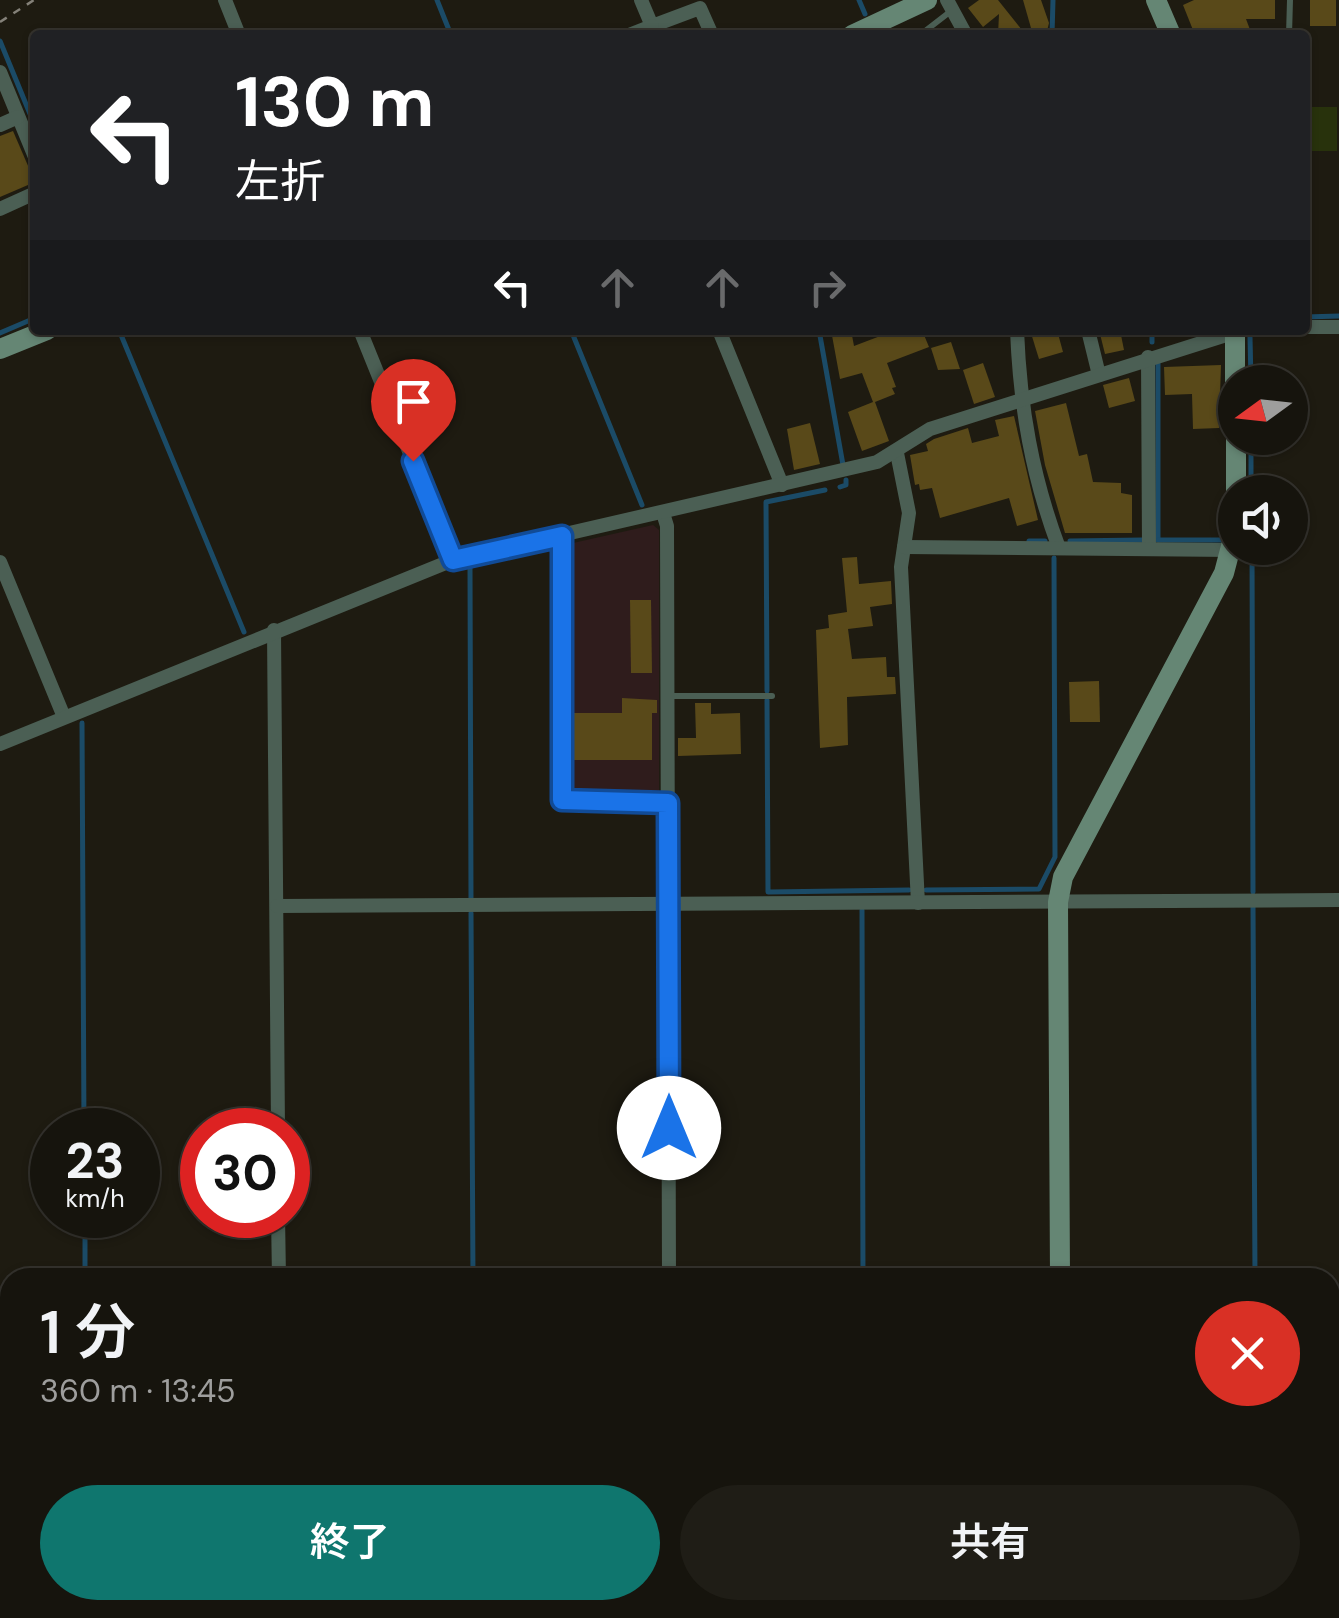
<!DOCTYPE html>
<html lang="ja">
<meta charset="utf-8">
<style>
body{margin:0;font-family:"DM Sans","Noto Sans JP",sans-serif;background:#1f1d16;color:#f1f3f6;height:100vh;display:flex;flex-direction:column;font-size:38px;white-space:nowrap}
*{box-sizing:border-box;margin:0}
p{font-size:32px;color:#9e9e9d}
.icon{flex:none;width:55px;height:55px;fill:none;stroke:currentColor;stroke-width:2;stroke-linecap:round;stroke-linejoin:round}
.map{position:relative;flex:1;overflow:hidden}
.side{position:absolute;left:0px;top:1268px;width:1340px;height:352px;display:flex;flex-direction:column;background:#16140d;border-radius:30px 30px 0 0;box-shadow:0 2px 8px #0004,0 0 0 2px #35332e}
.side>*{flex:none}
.top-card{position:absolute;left:30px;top:30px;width:1280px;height:305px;border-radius:10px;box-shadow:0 2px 8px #0004,0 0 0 2px #35332e;background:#202124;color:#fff;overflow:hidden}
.needle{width:65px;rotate:255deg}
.buttons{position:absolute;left:1218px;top:365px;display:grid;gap:20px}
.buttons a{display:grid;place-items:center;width:90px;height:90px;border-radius:50%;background:#16140d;box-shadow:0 2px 8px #0004,0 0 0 2px #35332e;font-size:50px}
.speed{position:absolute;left:30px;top:1108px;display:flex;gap:20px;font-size:50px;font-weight:700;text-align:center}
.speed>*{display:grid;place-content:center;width:130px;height:130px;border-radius:50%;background:#16140d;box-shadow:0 2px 8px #0004,0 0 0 2px #35332e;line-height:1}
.speed small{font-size:25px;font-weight:400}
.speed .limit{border:15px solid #d22;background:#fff;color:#111}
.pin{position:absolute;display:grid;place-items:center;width:85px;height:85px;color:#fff;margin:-102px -42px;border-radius:50% 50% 50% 0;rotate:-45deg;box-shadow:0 0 10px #0007}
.pin .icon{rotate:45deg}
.me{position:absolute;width:110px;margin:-55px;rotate:0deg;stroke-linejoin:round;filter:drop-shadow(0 0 8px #0008)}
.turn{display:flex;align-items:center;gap:35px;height:210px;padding:0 40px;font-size:45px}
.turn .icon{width:130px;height:130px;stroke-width:2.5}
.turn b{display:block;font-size:70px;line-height:85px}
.lanes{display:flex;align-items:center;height:95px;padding:0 40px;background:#0003;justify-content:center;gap:50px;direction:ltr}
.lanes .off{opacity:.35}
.round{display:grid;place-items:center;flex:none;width:105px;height:105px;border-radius:52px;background:#1f1d16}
.summary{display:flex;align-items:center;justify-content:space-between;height:170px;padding:0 40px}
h1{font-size:60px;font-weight:600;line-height:75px}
.primary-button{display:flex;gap:20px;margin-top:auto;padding:20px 40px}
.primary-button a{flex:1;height:115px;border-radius:60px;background:#0f766e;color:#fff;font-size:40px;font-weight:600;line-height:115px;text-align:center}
.primary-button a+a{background:#1f1d16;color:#f1f3f6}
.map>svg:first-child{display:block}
.industrial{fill:#2f1c1c}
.green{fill:#28320c}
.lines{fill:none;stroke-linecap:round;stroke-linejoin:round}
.stream{stroke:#1b4b67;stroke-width:5}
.building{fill:#594919}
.path{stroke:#848179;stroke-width:2.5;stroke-dasharray:8 8;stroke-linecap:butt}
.lane{stroke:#4b5f54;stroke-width:6}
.street{stroke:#4b5f54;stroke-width:14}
.secondary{stroke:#658674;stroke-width:20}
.route-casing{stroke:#114b97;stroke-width:25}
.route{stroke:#1a73e8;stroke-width:18}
</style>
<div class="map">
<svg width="1339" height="1618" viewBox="0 0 1339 1618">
<rect width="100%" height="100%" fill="#1e1b11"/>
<g class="industrial">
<polygon points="653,525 659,530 659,797 567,796 566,556 573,543"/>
<rect x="870" y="1610" width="182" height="8"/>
</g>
<rect class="green" x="1305" y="107" width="32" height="44"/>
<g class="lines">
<g class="stream">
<polyline points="437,0 451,35"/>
<polyline points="859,0 865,14"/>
<polyline points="1052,35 1053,0"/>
<polyline points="0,41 35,126"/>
<polyline points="1305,317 1339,316"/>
<polyline points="119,330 244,632"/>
<polyline points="571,330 642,505"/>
<polyline points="819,330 843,465"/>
<polyline points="1152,330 1152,342"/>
<polyline points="0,333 35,318"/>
<polyline points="1250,337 1251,382"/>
<polyline points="1158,364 1158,540"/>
<polyline points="1251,438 1251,492"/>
<polyline points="840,487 846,485 846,480"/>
<polyline points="1159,540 1222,540"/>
<polyline points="1029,541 1045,541"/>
<polyline points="1070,541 1142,540"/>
<polyline points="1252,548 1253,892"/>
<polyline points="470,567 471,899"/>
<polyline points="767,691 766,502 825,490"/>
<polyline points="767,700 768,892 909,890"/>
<polyline points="82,723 84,1130"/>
<polyline points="926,890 1039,889 1055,857 1054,558"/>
<polyline points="1253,906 1255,1278"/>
<polyline points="862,910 863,1278"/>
<polyline points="471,913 473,1278"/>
<polyline points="85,1215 85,1278"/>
<polyline points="87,1610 87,1618"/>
<polyline points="474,1610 474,1618"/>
<polyline points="864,1610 864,1618"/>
<polyline points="1257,1610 1257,1618"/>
</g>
</g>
<g class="building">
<polygon points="979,0 998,0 1026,35 998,35 999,14 983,27 968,8"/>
<polygon points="1023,0 1041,0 1049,23 1046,35 1033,35"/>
<polygon points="1194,0 1275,0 1275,19 1246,19 1252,35 1195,35 1183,5"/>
<rect x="1310" y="0" width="26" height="26"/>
<polygon points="13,131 35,182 0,197 0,136"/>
<polygon points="831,330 851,330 854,346 896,330 922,330 929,347 887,363 896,387 892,388 895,394 875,402 889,441 862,451 848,412 873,402 862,373 840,379"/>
<polygon points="1030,330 1057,330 1063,352 1039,359"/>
<polygon points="1099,330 1120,330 1124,350 1105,354"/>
<polygon points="951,342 960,369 938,370 931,348"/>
<polygon points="983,363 995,397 974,404 963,370"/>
<polygon points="1221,365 1219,428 1193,429 1192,394 1165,395 1164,367"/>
<polygon points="1129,378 1135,401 1109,408 1103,385"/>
<polygon points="1066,403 1079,456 1087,454 1093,482 1121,483 1121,493 1132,495 1132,533 1065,533 1045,465 1035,411"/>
<polygon points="1014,416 1038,520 1017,526 1009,498 940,518 932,488 920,490 919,484 915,485 910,455 928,451 926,444 934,439 968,428 972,443 999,436 995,420"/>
<polygon points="810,423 820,464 794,470 787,429"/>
<polygon points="857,557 859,584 891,581 892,604 870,607 873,626 848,629 852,659 886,657 887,677 895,677 896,694 847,697 848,745 820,748 816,630 829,628 828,615 847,612 842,558"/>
<polygon points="630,600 651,600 652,673 631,673"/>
<polygon points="1099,681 1100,722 1070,722 1069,682"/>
<polygon points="622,698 657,700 657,713 652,713 652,760 573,760 573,713 622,713"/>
<polygon points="695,703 711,703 711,714 740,713 741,754 678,756 678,738 696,738"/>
</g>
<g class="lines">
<polyline class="path" points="0,22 34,0"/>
<g class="lane">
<polyline points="920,35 951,11"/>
<polyline points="1289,35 1290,0"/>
<polyline points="668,696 772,696"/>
</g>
<g class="street">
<polyline points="225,0 239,35"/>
<polyline points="641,0 652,26 700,8 712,35"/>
<polyline points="947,0 966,35"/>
<polyline points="629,35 652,26"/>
<polyline points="0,72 35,157"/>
<polyline points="0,125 18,117"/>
<polyline points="0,209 35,193"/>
<polyline points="1305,327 1339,327"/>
<polyline points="360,330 453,560"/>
<polyline points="719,330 782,485"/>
<path d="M1017 330C1020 407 1032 476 1059 548"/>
<polyline points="1088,330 1099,375"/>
<polyline points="1148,357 1149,549"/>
<polyline points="897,453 909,513 901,567 918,903"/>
<polyline points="663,513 667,526 669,1278"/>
<polyline points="562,536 563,800 668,803"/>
<polyline points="904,547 1233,550"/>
<polyline points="0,562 64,717"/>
<polyline points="274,630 278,1130"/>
<polyline points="0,744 453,560 877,462 930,429 1242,330"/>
<polyline points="277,906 1339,900"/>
<polyline points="278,1215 279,1278"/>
<polyline points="280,1610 280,1618"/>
<polyline points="670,1610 671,1618"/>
<polyline points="856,1610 856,1618"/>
</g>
<g class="secondary">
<polyline points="1156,0 1171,35"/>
<polyline points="852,35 927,0"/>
<polyline points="1235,330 1235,382"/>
<polyline points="0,349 47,330"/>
<polyline points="1236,438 1236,492"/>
<polyline points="1060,1278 1058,902 1063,877 1224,573 1235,531"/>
<polyline points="1062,1610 1062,1618"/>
</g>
</g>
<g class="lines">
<defs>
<polyline id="route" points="413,461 453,560 562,536 562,800 668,803 669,1128"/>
</defs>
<use href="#route" class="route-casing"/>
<use href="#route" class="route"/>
</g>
</svg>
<div class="buttons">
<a><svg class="needle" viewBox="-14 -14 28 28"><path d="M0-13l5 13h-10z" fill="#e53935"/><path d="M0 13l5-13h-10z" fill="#9e9e9d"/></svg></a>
<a><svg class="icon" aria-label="sound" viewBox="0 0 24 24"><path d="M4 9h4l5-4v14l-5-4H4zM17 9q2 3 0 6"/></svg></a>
</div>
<div class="speed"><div>23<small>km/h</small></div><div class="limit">30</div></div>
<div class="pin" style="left:413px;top:461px;background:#d93025"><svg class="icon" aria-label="arrive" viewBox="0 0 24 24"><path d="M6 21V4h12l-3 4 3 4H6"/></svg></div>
<svg class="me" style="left:669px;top:1128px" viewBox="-20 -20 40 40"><circle r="19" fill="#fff"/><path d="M0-13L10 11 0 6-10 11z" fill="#1a73e8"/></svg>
<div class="top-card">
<div class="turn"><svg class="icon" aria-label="left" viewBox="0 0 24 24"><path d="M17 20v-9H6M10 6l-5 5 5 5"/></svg><div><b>130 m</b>左折</div></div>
<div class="lanes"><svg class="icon" aria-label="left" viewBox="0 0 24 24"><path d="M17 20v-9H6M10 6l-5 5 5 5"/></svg><svg class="icon off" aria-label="ahead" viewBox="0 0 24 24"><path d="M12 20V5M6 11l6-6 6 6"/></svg><svg class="icon off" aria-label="ahead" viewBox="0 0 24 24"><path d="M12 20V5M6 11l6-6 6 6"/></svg><svg class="icon off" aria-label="right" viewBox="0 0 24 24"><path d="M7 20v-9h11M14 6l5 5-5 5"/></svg></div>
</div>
<section class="side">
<div class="summary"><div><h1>1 分</h1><p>360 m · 13:45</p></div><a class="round" style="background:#d93025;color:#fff"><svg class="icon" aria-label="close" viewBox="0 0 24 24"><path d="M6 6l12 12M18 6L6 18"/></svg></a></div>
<div class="primary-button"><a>終了</a><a>共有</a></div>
</section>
</div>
